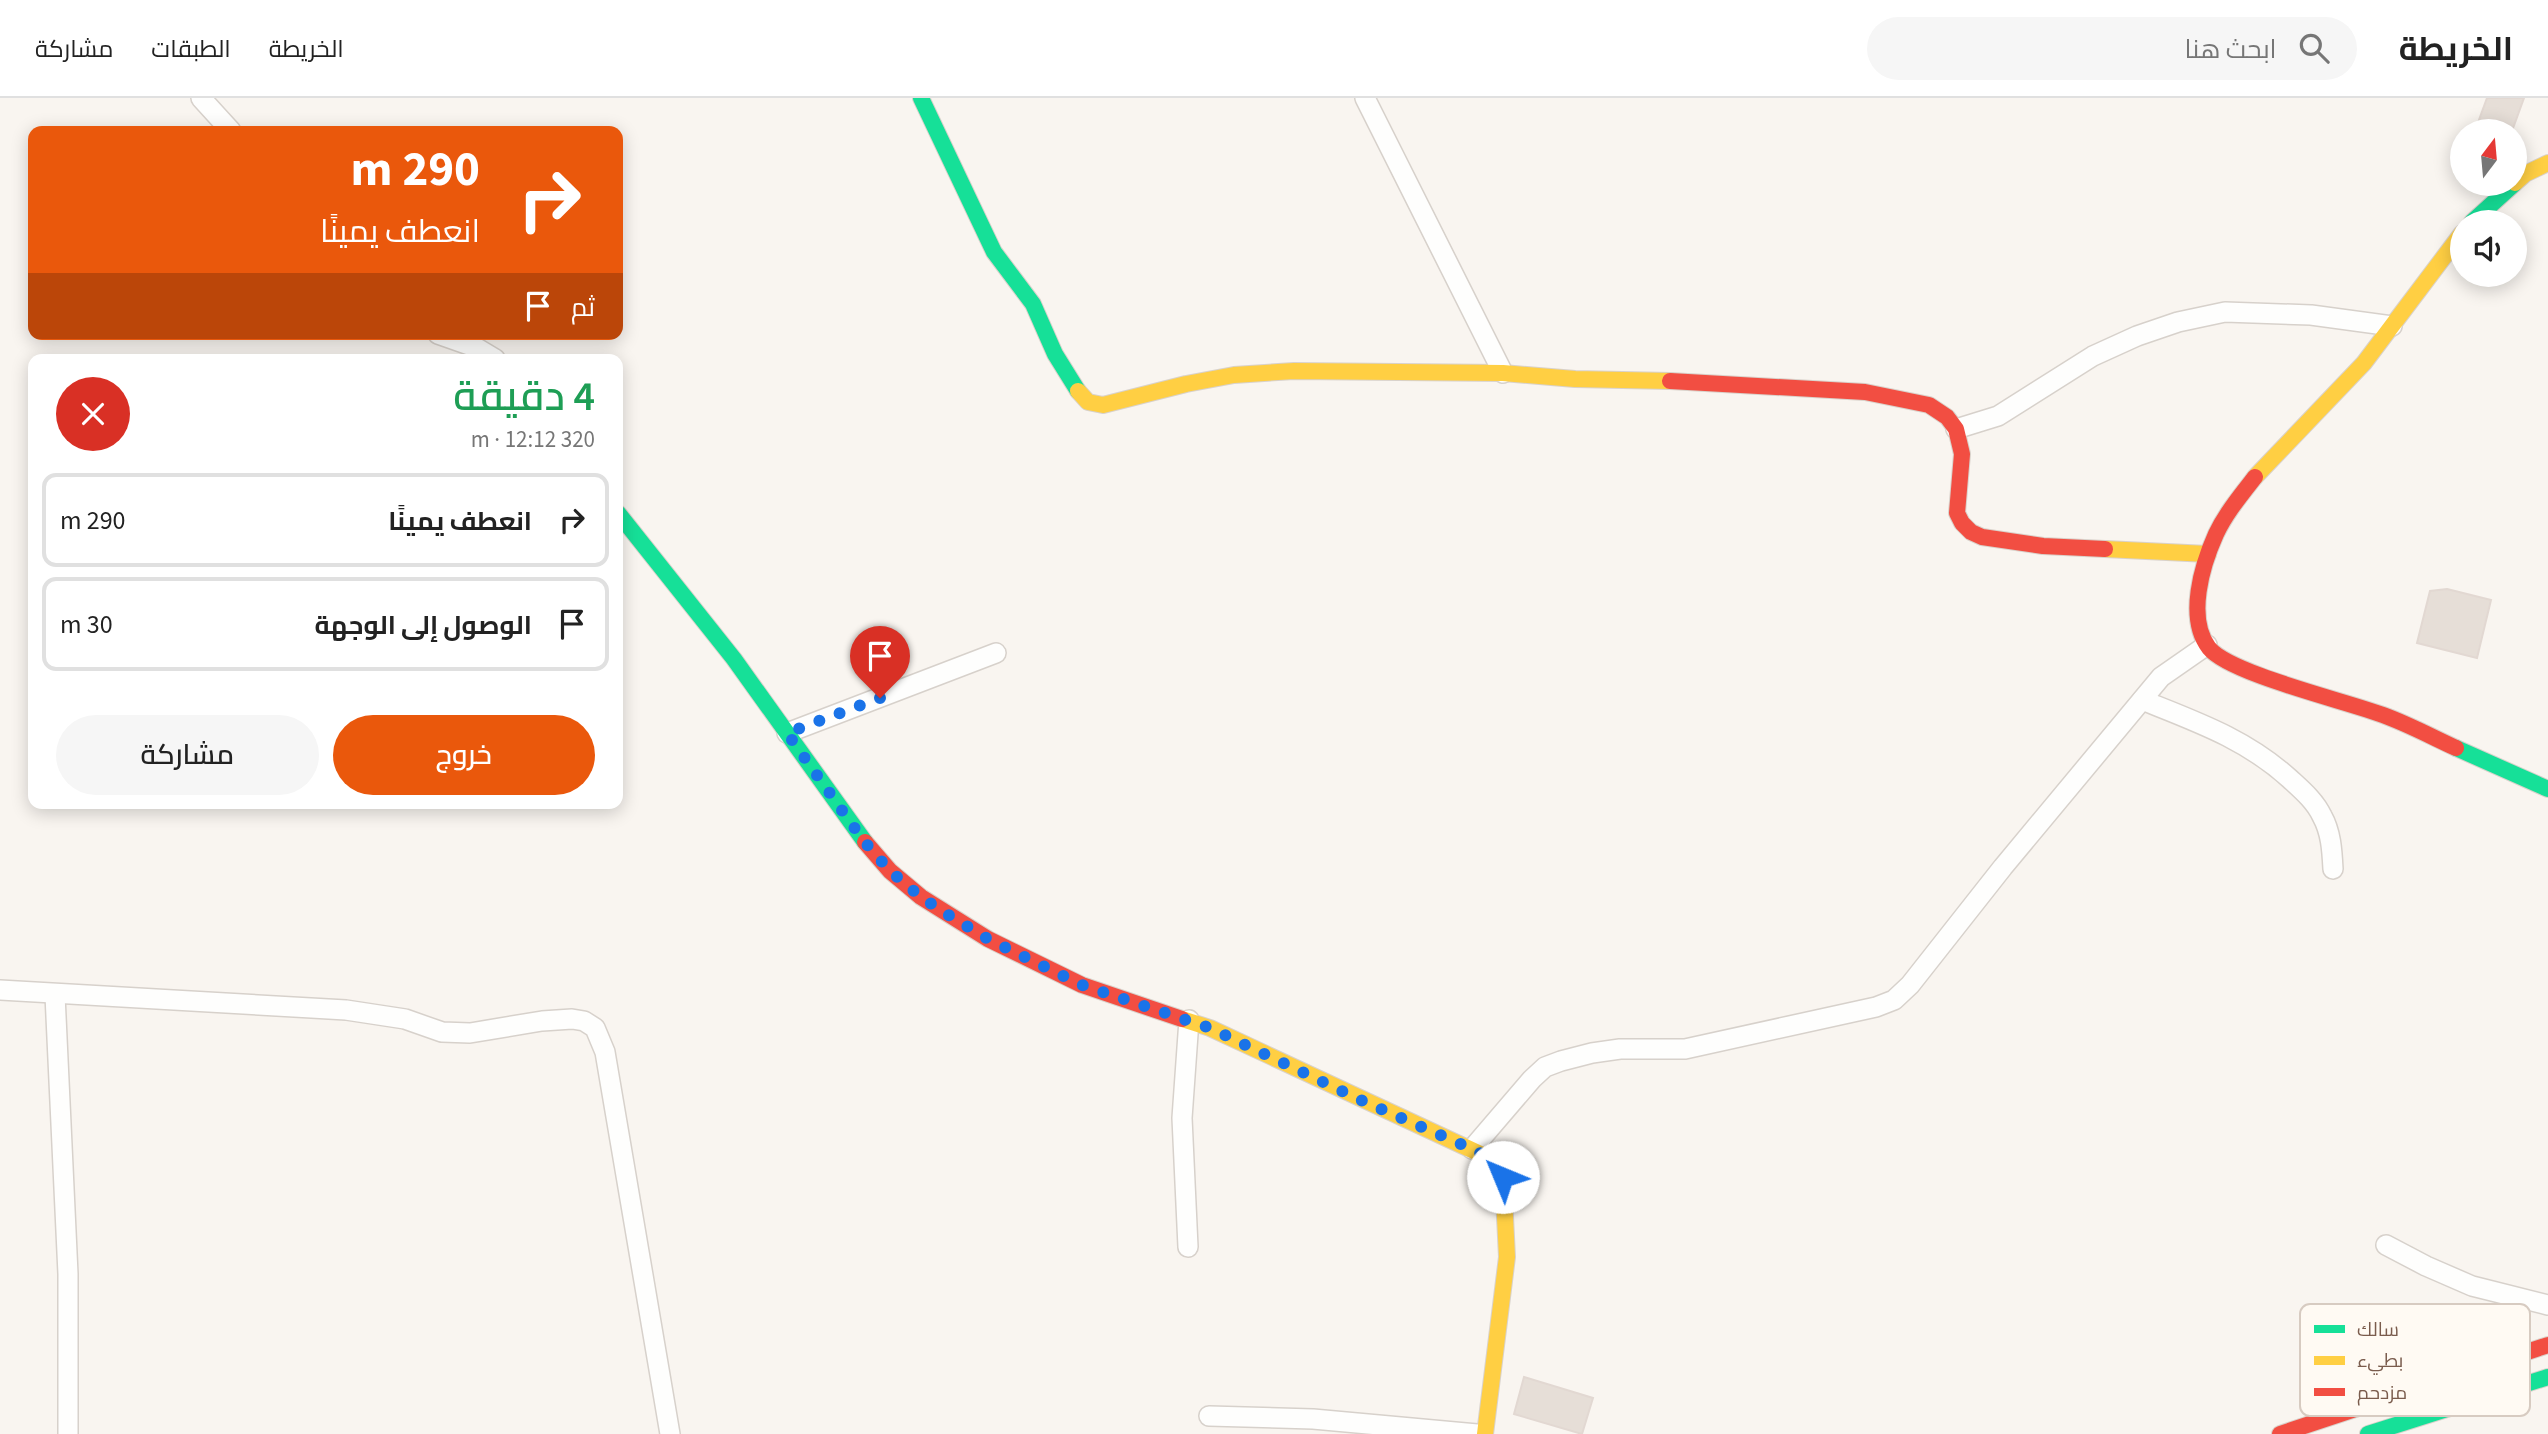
<!DOCTYPE html>
<html lang="ar">
<meta charset="utf-8">
<style>
body{margin:0;font-family:"Source Sans 3",Cairo,sans-serif;background:#f6f6f6;color:#222;direction:rtl;height:100vh;display:flex;flex-direction:column;font-size:26px;white-space:nowrap}
*{box-sizing:border-box;margin:0}
p{font-size:23px;color:#767676}
.icon{flex:none;width:38px;height:38px;fill:none;stroke:currentColor;stroke-width:2;stroke-linecap:round;stroke-linejoin:round}
.map{position:relative;flex:1;overflow:hidden;direction:ltr}
.drawer{position:absolute;left:28px;top:256px;width:595px;height:455px;display:flex;flex-direction:column;background:#fff;border-radius:14px;box-shadow:0 4px 18px #0003;direction:rtl}
.drawer>*{flex:none}
.top-card{position:absolute;left:28px;top:28px;width:595px;height:214px;border-radius:14px;box-shadow:0 4px 18px #0003;direction:rtl;background:#ea580c;color:#fff;overflow:hidden}
.needle{width:46px;rotate:16deg}
.controls{position:absolute;left:2450px;top:21px;display:grid;gap:14px}
.controls a{display:grid;place-items:center;width:77px;height:77px;border-radius:50%;background:#fff;box-shadow:0 4px 18px #0003;font-size:35px}
.pin{position:absolute;display:grid;place-items:center;width:60px;height:60px;color:#fff;margin:-72px -30px;border-radius:50% 50% 50% 0;rotate:-45deg;box-shadow:0 0 7px #0007}
.pin .icon{rotate:45deg}
.me{position:absolute;width:77px;margin:-38px;rotate:315deg;stroke-linejoin:round;filter:drop-shadow(0 0 5px #0008)}
.turn{display:flex;align-items:center;gap:24px;height:147px;padding:0 28px;font-size:32px}
.turn .icon{width:91px;height:91px;stroke-width:2.5}
.turn b{display:block;font-size:49px;line-height:60px}
.then{display:flex;align-items:center;height:66px;padding:0 28px;background:#0003;gap:14px;font-size:26px}
.round{display:grid;place-items:center;flex:none;width:74px;height:74px;border-radius:37px;background:#f6f6f6}
.overview{display:flex;align-items:center;justify-content:space-between;height:119px;padding:0 28px}
h1{font-size:42px;font-weight:600;line-height:52px;color:#1e9e55}
.action{display:flex;gap:14px;margin-top:auto;padding:14px 28px}
.action a{flex:1;height:80px;border-radius:42px;background:#ea580c;color:#fff;font-size:28px;font-weight:600;line-height:80px;text-align:center}
.action a+a{background:#f6f6f6;color:#222}
ul{padding:0;list-style:none}
li{display:flex;align-items:center;gap:21px;height:94px;margin:0 14px 10px;padding:0 14px;border:4px solid #e0e0e0;border-radius:14px}
li div{flex:1}
li b{display:block;font-size:26px}
li em{font-style:normal}
header{display:flex;align-items:center;gap:42px;box-sizing:border-box;height:98px;padding:0 35px;background:#fff;border-bottom:2px solid #e0e0e0}
header strong{font-size:33px}
nav{display:flex;gap:38px;margin-inline-start:auto;font-size:24px}
.search{width:490px;height:63px;background:#f6f6f6;display:flex;align-items:center;gap:18px;box-sizing:border-box;padding:0 24px;border-radius:38px;color:#767676;font-size:26px}
.map>svg:first-child{display:block}
.building{fill:#e6ded7;stroke:#e2d8d2;stroke-width:2}
.lines{fill:none;stroke-linecap:round;stroke-linejoin:round}
.street-casing{stroke:#d7d1cb;stroke-width:22}
.fast-casing{stroke:#d9d2cb;stroke-width:18}
.slow-casing{stroke:#d9d2cb;stroke-width:18}
.jam-casing{stroke:#d9d2cb;stroke-width:18}
.street{stroke:#fefefd;stroke-width:19}
.fast{stroke:#16e098;stroke-width:16}
.slow{stroke:#ffcf43;stroke-width:16}
.jam{stroke:#f24e42;stroke-width:16}
.route{stroke:#1a73e8;stroke-width:12;stroke-dasharray:0 21.6}
.key{fill:#fffaf3;stroke:#d7cbc1;stroke-width:2}
.key-label{font-size:19px;fill:#7a5c4d}
</style>
<header>
<strong>الخريطة</strong>
<div class="search"><svg class="icon" aria-label="search" viewBox="0 0 24 24"><circle cx="10" cy="10" r="6"/><path d="M15 15l6 6"/></svg>ابحث هنا</div>
<nav><a>الخريطة</a><a>الطبقات</a><a>مشاركة</a></nav>
</header>
<div class="map">
<svg width="2548" height="1336" viewBox="0 0 2548 1336">
<rect width="100%" height="100%" fill="#f9f5f0"/>
<g class="building">
<polygon points="2487,0 2524,0 2512,33 2479,22"/>
<polygon points="2447,491 2491,502 2477,560 2417,545 2430,493"/>
<polygon points="1524,1279 1593,1300 1582,1336 1514,1316"/>
</g>
<g class="lines">
<defs>
<g id="street">
<polyline points="201,0 231,33"/>
<polyline points="1365,0 1503,275"/>
<polyline points="438,236 475,249 495,261"/>
<polyline points="1956,331 1998,318 2093,258 2137,238 2178,224 2225,214 2311,217 2392,228"/>
<path d="M2142 602C2197 624 2246 641 2290 681 2302 692 2315 703 2322 718 2331 734 2332 752 2333 771"/>
<polyline points="787,635 996,555"/>
<polyline points="0,892 346,912 405,921 442,934 470,935 542,923 572,921 584,923 595,930 605,954 670,1336"/>
<polyline points="55,897 68,1176 68,1336"/>
<polyline points="1472,1051 1532,981 1545,969 1561,963 1592,955 1620,951 1685,951 1876,909 1894,902 1910,887 2003,769 2161,579 2207,547"/>
<polyline points="2386,1147 2426,1168 2472,1188 2548,1207"/>
<polyline points="1188,1149 1182,1020 1189,922"/>
<polyline points="1209,1318 1313,1321 1477,1336"/>
</g>
<g id="fast">
<polyline points="921,0 994,154 1033,206 1055,256 1078,293"/>
<polyline points="2472,124 2514,86"/>
<polyline points="618,415 734,561 865,744"/>
<polyline points="2456,650 2548,691"/>
<polyline points="2368,1336 2548,1279"/>
</g>
<g id="slow">
<polyline points="2515,85 2525,76 2548,65"/>
<polyline points="1078,293 1088,304 1103,307 1186,286 1234,277 1294,273 1503,275 1575,281 1670,283"/>
<polyline points="2255,379 2364,265 2462,135"/>
<polyline points="2105,451 2208,456"/>
<polyline points="1182,921 1210,930 1489,1060 1503,1079 1507,1159 1485,1336"/>
</g>
<g id="jam">
<polyline points="1670,283 1865,294 1929,307 1947,319 1956,331 1962,356 1957,415 1962,425 1971,434 1982,439 2043,448 2105,451"/>
<path d="M2255 379C2241 397 2226 415 2216 436 2202 467 2186 520 2209 550 2230 576 2346 603 2383 617 2408 626 2432 639 2456 650"/>
<polyline points="865,744 890,773 921,799 988,841 1082,887 1182,921"/>
<polyline points="2280,1336 2548,1247"/>
</g>
</defs>
<use href="#street" class="street-casing"/>
<use href="#fast" class="fast-casing"/>
<use href="#slow" class="slow-casing"/>
<use href="#jam" class="jam-casing"/>
<use href="#street" class="street"/>
<use href="#fast" class="fast"/>
<use href="#slow" class="slow"/>
<use href="#jam" class="jam"/>
</g>
<g class="lines">
<polyline class="route" points="880,600 787,635 863,742 890,773 921,799 950,818 988,841 1082,887 1210,930 1365,1004 1472,1051 1489,1060 1503,1079"/>
</g>
<rect x="2300" y="1206" width="230" height="112" rx="10" class="key"/>
<rect x="2314" y="1227" width="31" height="8" fill="#16e098"/>
<rect x="2314" y="1258" width="31" height="9" fill="#ffcf43"/>
<rect x="2314" y="1290" width="31" height="8" fill="#f24e42"/>
<g class="key-label">
<text x="2357" y="1238">سالك</text>
<text x="2357" y="1269">بطيء</text>
<text x="2357" y="1301">مزدحم</text>
</g>
</svg>
<div class="controls">
<a><svg class="needle" viewBox="-14 -14 28 28"><path d="M0-13l5 13h-10z" fill="#e53935"/><path d="M0 13l5-13h-10z" fill="#767676"/></svg></a>
<a><svg class="icon" aria-label="sound" viewBox="0 0 24 24"><path d="M4 9h4l5-4v14l-5-4H4zM17 9q2 3 0 6"/></svg></a>
</div>
<div class="pin" style="left:880px;top:600px;background:#d93025"><svg class="icon" aria-label="arrive" viewBox="0 0 24 24"><path d="M6 21V4h12l-3 4 3 4H6"/></svg></div>
<svg class="me" style="left:1503px;top:1079px" viewBox="-20 -20 40 40"><circle r="19" fill="#fff"/><path d="M0-13L10 11 0 6-10 11z" fill="#1a73e8"/></svg>
<div class="top-card">
<div class="turn"><svg class="icon" aria-label="right" viewBox="0 0 24 24"><path d="M7 20v-9h11M14 6l5 5-5 5"/></svg><div><b>290 m</b>انعطف يمينًا</div></div>
<div class="then">ثم<svg class="icon" aria-label="arrive" viewBox="0 0 24 24"><path d="M6 21V4h12l-3 4 3 4H6"/></svg></div>
</div>
<section class="drawer">
<div class="overview"><div><h1>4 دقيقة</h1><p>320 m · 12:12</p></div><a class="round" style="background:#d93025;color:#fff"><svg class="icon" aria-label="close" viewBox="0 0 24 24"><path d="M6 6l12 12M18 6L6 18"/></svg></a></div>
<ul>
<li><svg class="icon" aria-label="right" viewBox="0 0 24 24"><path d="M7 20v-9h11M14 6l5 5-5 5"/></svg><div><b>انعطف يمينًا</b></div><em>290 m</em></li>
<li><svg class="icon" aria-label="arrive" viewBox="0 0 24 24"><path d="M6 21V4h12l-3 4 3 4H6"/></svg><div><b>الوصول إلى الوجهة</b></div><em>30 m</em></li>
</ul>
<div class="action"><a>خروج</a><a>مشاركة</a></div>
</section>
</div>
